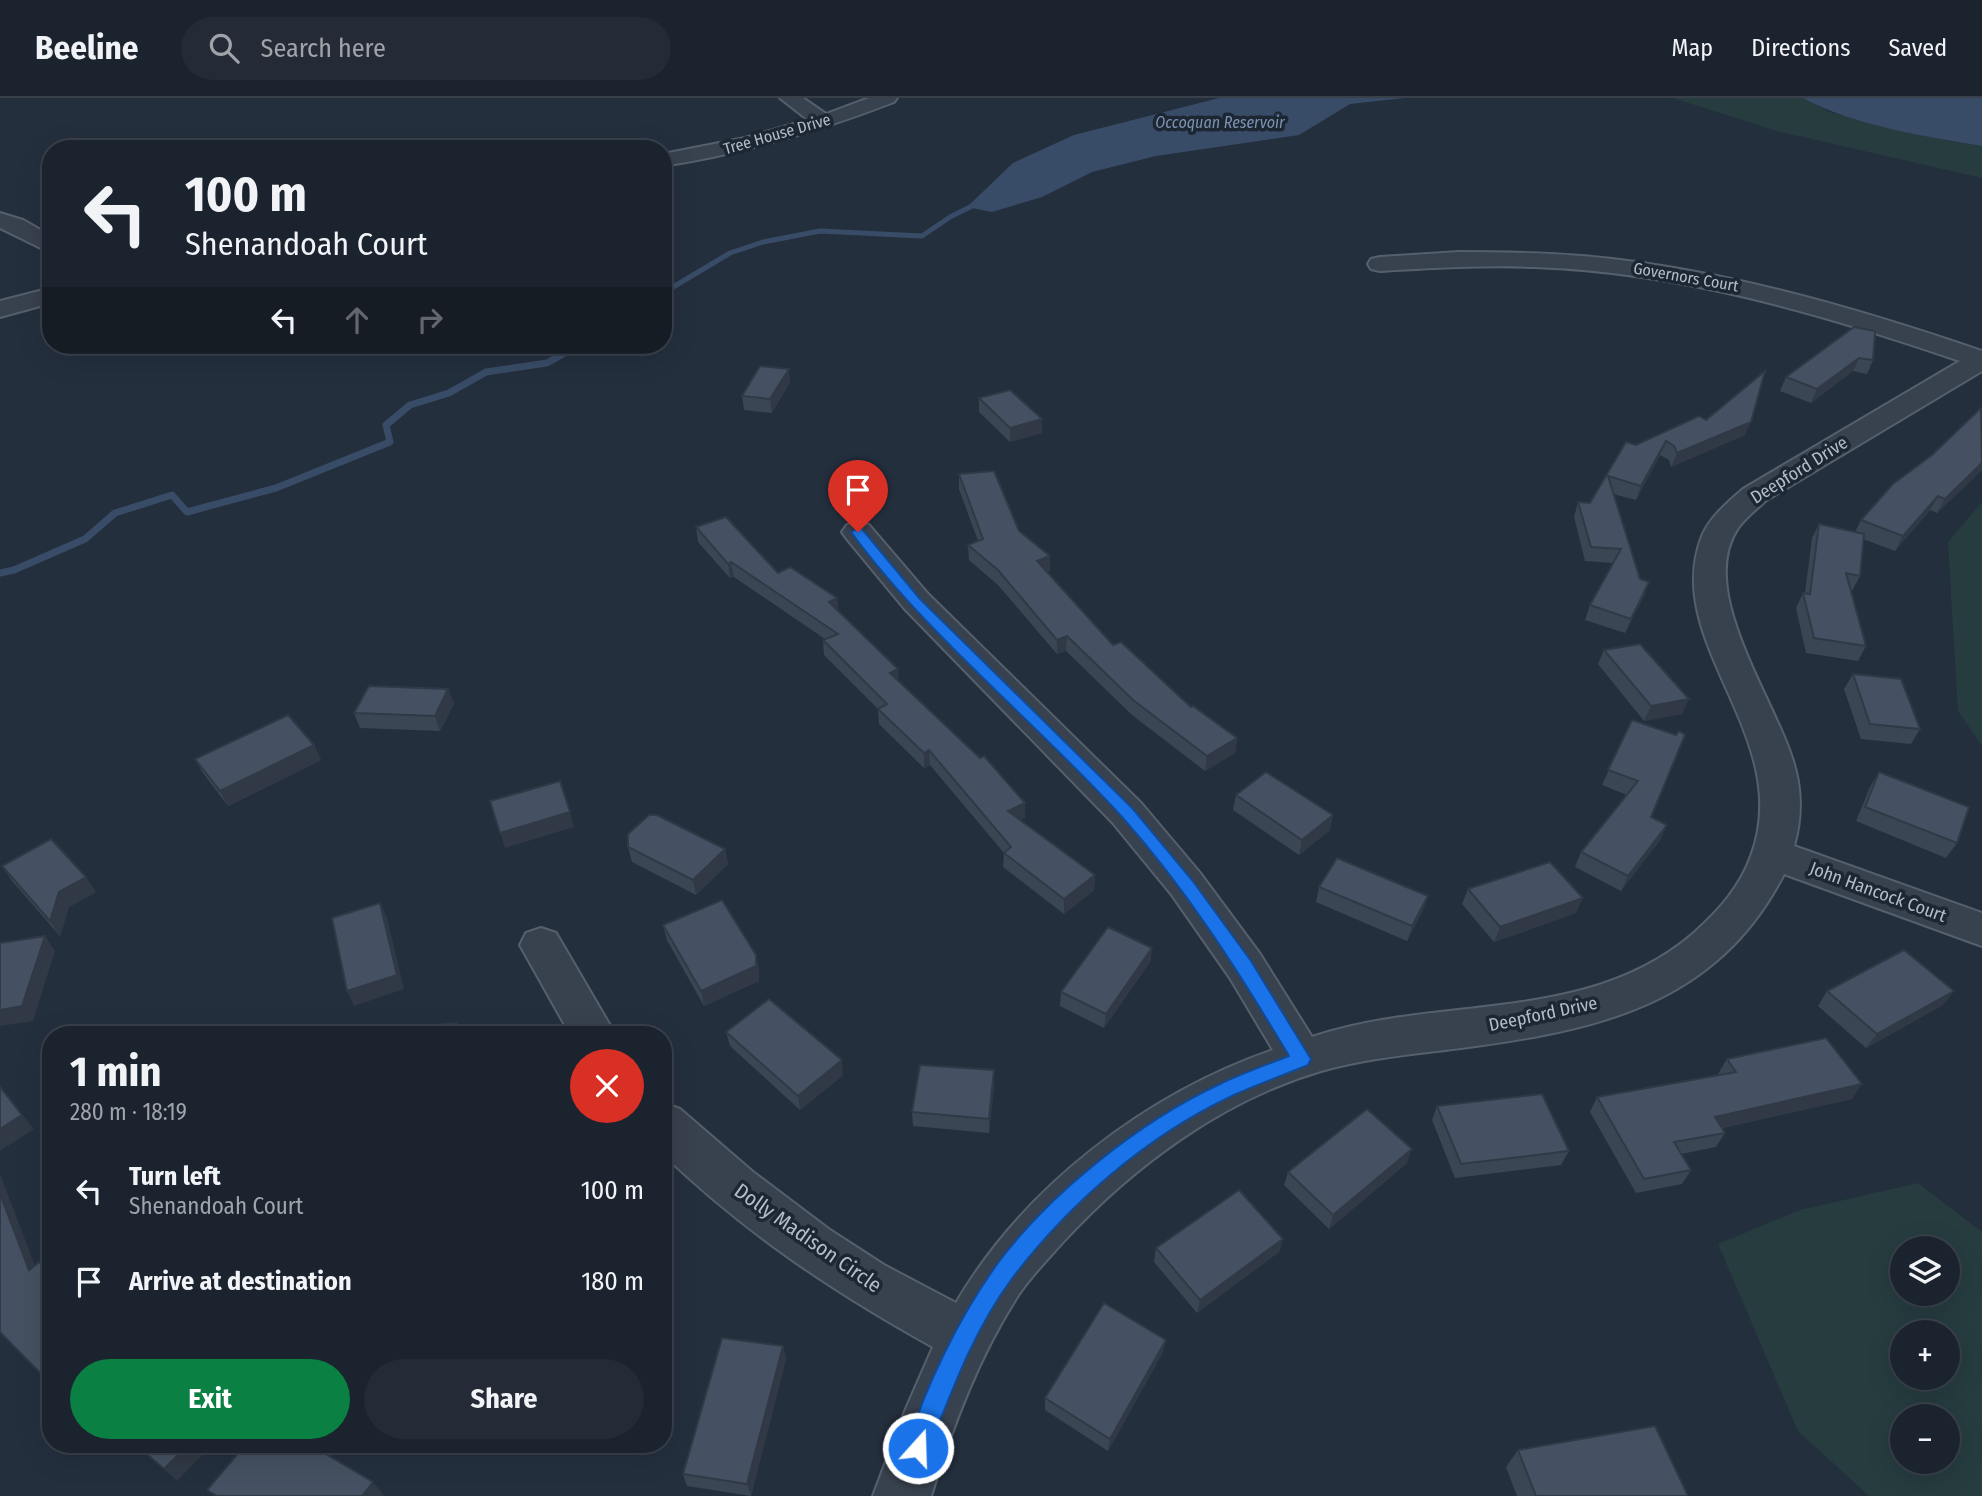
<!DOCTYPE html>
<meta charset="utf-8">
<style>
body{margin:0;font-family:"Fira Sans Condensed",sans-serif;background:#242b36;color:#f1f3f6;height:100vh;display:flex;flex-direction:column;font-size:26px;white-space:nowrap}
*{box-sizing:border-box;margin:0}
p{font-size:23px;color:#a0a4aa}
.icon{flex:none;width:38px;height:38px;fill:none;stroke:currentColor;stroke-width:2;stroke-linecap:round;stroke-linejoin:round}
.map{position:relative;flex:1;overflow:hidden}
.drawer{position:absolute;left:42px;top:928px;width:630px;height:427px;display:flex;flex-direction:column;background:#1b232e;border-radius:28px;box-shadow:0 7px 28px #0002,0 0 0 2px #39404a}
.drawer>*{flex:none}
.guide{position:absolute;left:42px;top:42px;width:630px;height:214px;border-radius:28px;box-shadow:0 7px 28px #0002,0 0 0 2px #39404a;background:#1b232e;color:#f1f3f6;overflow:hidden}
.controls{position:absolute;left:1890px;top:1138px;display:grid;gap:14px}
.controls a{display:grid;place-items:center;width:70px;height:70px;border-radius:50%;background:#1b232e;box-shadow:0 7px 28px #0002,0 0 0 2px #39404a;font-size:35px}
.pin{position:absolute;display:grid;place-items:center;width:60px;height:60px;color:#fff;margin:-72px -30px;border-radius:50% 50% 50% 0;rotate:-45deg;box-shadow:0 0 7px #0007}
.pin .icon{rotate:45deg}
.me{position:absolute;width:77px;margin:-38px;rotate:20deg;stroke-linejoin:round;filter:drop-shadow(0 0 5px #0008)}
.turn{display:flex;align-items:center;gap:24px;height:147px;padding:0 28px;font-size:32px}
.turn .icon{width:91px;height:91px;stroke-width:2.5}
.turn b{display:block;font-size:49px;line-height:60px}
.lanes{display:flex;align-items:center;height:66px;padding:0 28px;background:#0003;justify-content:center;gap:35px;direction:ltr}
.lanes .off{opacity:.35}
.round{display:grid;place-items:center;flex:none;width:74px;height:74px;border-radius:37px;background:#242b36}
.overview{display:flex;align-items:center;justify-content:space-between;height:119px;padding:0 28px}
h1{font-size:42px;font-weight:700;line-height:52px}
.button{display:flex;gap:14px;margin-top:auto;padding:14px 28px}
.button a{flex:1;height:80px;border-radius:42px;background:#0b8043;color:#fff;font-size:28px;font-weight:700;line-height:80px;text-align:center}
.button a+a{background:#242b36;color:#f1f3f6}
ul{padding:0;list-style:none}
li{display:flex;align-items:center;gap:21px;height:91px;padding:0 28px}
li div{flex:1}
li b{display:block;font-size:26px}
li em{font-style:normal}
header{display:flex;align-items:center;gap:42px;box-sizing:border-box;height:98px;padding:0 35px;background:#1b232e;border-bottom:2px solid #39404a}
header strong{font-size:33px}
nav{display:flex;gap:38px;margin-inline-start:auto;font-size:24px}
.search{width:490px;height:63px;background:#242b36;display:flex;align-items:center;gap:18px;box-sizing:border-box;padding:0 24px;border-radius:38px;color:#a0a4aa;font-size:26px}
.map>svg:first-child{display:block}
.green{fill:#263c3f;fill-rule:evenodd}
.water{fill:#394c67}
.lines{fill:none;stroke-linecap:round;stroke-linejoin:round}
.stream-far1{stroke:#394c67;stroke-width:5}
.stream{stroke:#394c67;stroke-width:7}
.minor-casing{stroke:#565f6c;stroke-width:4}
.minor{fill:#38414e;fill-rule:evenodd}
.wall{fill:#3b4654}
.shaded-wall{fill:#303945}
.building{fill:#455162;stroke:#303945;stroke-width:2}
.route{fill:#1a73e8;stroke:#114b97;stroke-width:2}
.labels{text-anchor:middle;dominant-baseline:central;stroke-width:7;stroke-linejoin:round;paint-order:stroke}
.far-water-label{font-size:16px;font-style:italic;fill:#7c92b1;stroke:#1d2633}
.far-street-label{font-size:16px;fill:#b4bcc9;stroke:#1d2633}
.street-label{font-size:18px;fill:#b4bcc9;stroke:#1d2633}
.near-street-label{font-size:21px;fill:#b4bcc9;stroke:#1d2633}
</style>
<header>
<strong>Beeline</strong>
<div class="search"><svg class="icon" aria-label="search" viewBox="0 0 24 24"><circle cx="10" cy="10" r="6"/><path d="M15 15l6 6"/></svg>Search here</div>
<nav><a>Map</a><a>Directions</a><a>Saved</a></nav>
</header>
<div class="map">
<svg width="1982" height="1398" viewBox="0 0 1982 1398">
<rect width="100%" height="100%" fill="#242f3e"/>
<g class="green">
<polygon points="1673,0 1803,0 1829,14 1948,43 1982,48 1982,80 1777,33"/>
<polygon points="1982,404 1982,648 1958,613 1948,444"/>
<path d="M1918 1085 1982 1134V1398H1869L1798 1333 1718 1146 1800 1112ZM1902 1150H1948V1195H1902ZM1902 1234H1948V1279H1902ZM1902 1318H1948V1363H1902Z"/>
</g>
<g class="water">
<polygon points="1219,0 1404,0 1350,6 1299,37 1156,58 1092,74 1042,99 992,114 967,109 1013,65 1074,37"/>
<path d="M1803 0H1982V48C1927 39 1852 27 1803 0Z"/>
</g>
<g class="lines">
<g class="stream-far1">
<polyline points="663,195 730,155 763,144 820,133 922,138 950,119 982,103"/>
<polyline points="663,207 670,212 671,220 663,224"/>
</g>
<polyline class="stream" points="0,475 14,472 85,441 115,415 172,397 187,414 276,390 390,344 386,327 410,307 449,295 486,274 547,265 579,247"/>
<defs>
<g id="minor">
<path d="M780 0H803L826 16 869 0H897L894 4C819 33 743 56 663 68V56L745 40 808 22Z"/>
<polygon points="0,115 23,122 51,138 51,155 0,130"/>
<path d="M1459 154C1510 154 1561 155 1612 161 1739 176 1861 212 1982 253V273L1765 403C1756 412 1745 420 1738 430 1694 495 1781 608 1796 674 1802 699 1801 723 1794 748L1982 815V848L1784 776C1716 908 1597 932 1461 950 1414 956 1367 960 1321 973 1222 1002 1132 1069 1063 1144 1048 1161 1032 1177 1019 1196 979 1258 953 1327 931 1398H873L905 1313 933 1249C832 1193 747 1136 663 1056V1005L680 1011 753 1074 830 1132 884 1167 956 1205C1024 1089 1146 996 1273 952L1230 880 1172 797 1113 725 904 510 847 441 842 434 847 427 858 425 869 427 928 496 1141 705 1200 775 1260 856 1312 939C1439 896 1588 928 1695 834 1719 812 1740 789 1751 758 1796 639 1660 545 1702 438 1710 419 1728 404 1743 391L1960 263C1822 216 1681 174 1534 169 1483 167 1432 170 1380 173L1371 171 1368 166 1371 161 1380 159Z"/>
<polygon points="51,190 51,205 0,219 0,203"/>
<polygon points="541,830 556,835 615,936 570,936 520,847 526,835"/>
</g>
</defs>
<use href="#minor" class="minor-casing"/>
<use href="#minor" class="minor"/>
</g>
<g class="wall">
<polygon points="1854,229 1873,262 1867,276 1853,273 1811,305 1780,293 1786,279"/>
<polygon points="790,284 772,315 744,312 742,298"/>
<polygon points="979,300 1042,335 1010,344 979,314"/>
<polygon points="1982,310 1982,372 1937,415 1930,412 1895,453 1863,441 1860,478 1852,493 1851,493 1866,548 1858,563 1806,555 1796,510 1803,495 1805,495 1812,440 1819,426 1855,434 1861,422"/>
<polygon points="1706,322 1745,337 1671,369 1669,362 1660,357 1636,402 1613,396 1640,481 1649,484 1644,498 1625,535 1585,522 1590,507 1613,465 1585,463 1574,419 1578,404 1590,405 1626,344 1636,347"/>
<polygon points="959,376 1019,433 1050,472 1047,474 1113,547 1191,609 1237,640 1235,655 1205,673 1132,617 1066,553 1057,556 998,487 969,462 968,447 978,443 959,391"/>
<polygon points="696,429 778,475 837,500 838,513 899,583 1025,705 1025,720 1021,722 1095,777 1094,792 1064,816 1003,769 1004,755 930,667 924,670 879,626 878,611 824,557 823,542 825,541 734,479 730,480 698,444"/>
<polygon points="1604,552 1682,616 1644,623 1598,566"/>
<polygon points="1853,576 1920,631 1911,646 1861,641 1844,591"/>
<polygon points="448,591 454,606 440,633 360,630 354,615"/>
<polygon points="1632,622 1651,719 1667,727 1660,742 1621,793 1575,769 1581,754 1627,697 1602,687"/>
<polygon points="314,647 321,662 228,708 203,675 195,661"/>
<polygon points="1879,674 1957,745 1946,760 1856,723 1870,689"/>
<polygon points="1236,697 1330,732 1299,757 1233,712"/>
<polygon points="628,749 725,751 728,766 696,797 632,764"/>
<polygon points="2,768 96,794 69,809 60,838 12,783"/>
<polygon points="1319,789 1428,798 1423,812 1407,843 1316,804"/>
<polygon points="1468,791 1576,815 1494,844 1462,806"/>
<polygon points="663,827 756,857 759,872 759,883 704,908 667,842"/>
<polygon points="1152,850 1150,864 1104,930 1060,908 1061,894"/>
<polygon points="1827,893 1943,907 1866,950 1818,908"/>
<polygon points="726,934 843,977 800,1012 730,948"/>
<polygon points="1727,961 1852,1001 1722,1030 1725,1035 1716,1049 1681,1056 1691,1072 1682,1086 1636,1095 1590,1014 1597,999 1719,977 1718,976"/>
<polygon points="994,972 994,987 989,1035 913,1028 912,1014"/>
<polygon points="1437,1008 1569,1053 1561,1067 1455,1080 1432,1022"/>
<polygon points="1407,1065 1329,1131 1284,1087 1288,1074"/>
<polygon points="1283,1141 1279,1154 1197,1215 1154,1164 1156,1150"/>
<polygon points="783,1248 786,1261 751,1398 687,1388 683,1376"/>
<polygon points="1163,1254 1108,1353 1045,1312 1045,1300"/>
<polygon points="1518,1352 1688,1398 1517,1398 1506,1369"/>
</g>
<g class="shaded-wall">
<polygon points="1859,260 1853,273 1811,305 1817,291"/>
<polygon points="789,271 790,284 772,315 770,301"/>
<polygon points="1042,321 1042,335 1010,344 1010,330"/>
<polygon points="1751,324 1745,337 1671,369 1677,355"/>
<polygon points="1666,343 1660,357 1636,402 1641,388"/>
<polygon points="1982,365 1982,372 1937,415 1945,401"/>
<polygon points="1938,398 1930,412 1895,453 1903,438"/>
<polygon points="1050,458 1050,472 1037,478 1037,463"/>
<polygon points="731,464 734,479 730,480 728,466"/>
<polygon points="1649,484 1644,498 1625,535 1631,521"/>
<polygon points="837,500 838,514 829,504"/>
<polygon points="1067,538 1066,553 1057,556 1057,542"/>
<polygon points="898,571 899,586 890,575"/>
<polygon points="448,591 454,606 440,633 435,618"/>
<polygon points="1689,601 1682,616 1644,623 1651,608"/>
<polygon points="1237,640 1235,655 1205,673 1207,658"/>
<polygon points="314,647 321,662 228,708 220,693"/>
<polygon points="929,652 930,667 924,670 924,655"/>
<polygon points="1025,705 1025,720 1008,728 1008,713"/>
<polygon points="570,714 574,729 505,750 500,735"/>
<polygon points="1333,717 1330,732 1299,757 1302,742"/>
<polygon points="1667,727 1660,742 1621,793 1628,778"/>
<polygon points="725,751 728,766 696,797 693,782"/>
<polygon points="1095,777 1094,792 1064,816 1064,801"/>
<polygon points="86,779 96,794 69,809 60,838 50,823 59,794"/>
<polygon points="1428,798 1423,812 1407,843 1412,828"/>
<polygon points="1583,800 1576,815 1494,844 1500,829"/>
<polygon points="380,805 387,820 404,891 354,908 347,893"/>
<polygon points="45,838 55,853 33,923 0,928 0,912"/>
<polygon points="1152,850 1150,864 1104,930 1106,916"/>
<polygon points="756,857 759,872 759,883 704,908 701,893"/>
<polygon points="1954,893 1943,907 1866,950 1877,936"/>
<polygon points="457,925 462,936 455,936"/>
<polygon points="842,962 843,977 800,1012 798,998"/>
<polygon points="994,972 994,987 989,1035 989,1021"/>
<polygon points="1862,986 1852,1001 1706,1033 1715,1019"/>
<polygon points="0,988 34,1031 0,1053"/>
<polygon points="1412,1051 1407,1065 1329,1131 1333,1117"/>
<polygon points="0,1076 42,1186 29,1172 0,1096"/>
<polygon points="1283,1141 1279,1154 1197,1215 1200,1202"/>
<polygon points="1166,1242 1163,1254 1108,1353 1110,1341"/>
<polygon points="783,1248 786,1261 751,1398 747,1386"/>
<polygon points="189,1346 213,1346 177,1383 164,1371"/>
<polygon points="373,1384 384,1398 362,1398"/>
</g>
<g class="building">
<polygon points="1854,229 1875,233 1873,262 1859,260 1817,291 1786,279"/>
<polygon points="760,268 789,271 770,301 742,298"/>
<polygon points="1765,273 1751,324 1677,355 1674,348 1666,343 1641,388 1608,378 1640,481 1649,484 1631,521 1590,507 1621,451 1591,449 1578,404 1590,405 1626,344 1636,347 1699,318 1706,322"/>
<polygon points="1010,292 1042,321 1010,330 979,300"/>
<polygon points="1981,310 1982,365 1945,401 1938,398 1903,438 1861,422 1893,386 1932,357"/>
<polygon points="994,373 1019,433 1050,458 1037,463 1113,547 1121,544 1191,609 1193,608 1237,640 1207,658 1133,602 1067,538 1057,542 998,472 968,447 983,441 959,376"/>
<polygon points="726,419 778,475 790,469 837,500 829,504 898,571 890,575 980,660 984,658 1025,705 1008,713 1095,777 1064,801 1004,755 1011,749 929,652 924,655 878,611 887,606 823,542 838,536 731,464 728,466 696,429"/>
<polygon points="1819,426 1864,436 1860,478 1846,475 1866,548 1814,540 1803,495 1810,496"/>
<polygon points="1640,546 1689,601 1651,608 1604,552"/>
<polygon points="1853,576 1901,581 1920,631 1870,626"/>
<polygon points="369,588 448,591 435,618 354,615"/>
<polygon points="288,617 314,647 220,693 195,661"/>
<polygon points="1632,622 1676,637 1679,633 1685,637 1651,719 1667,727 1628,778 1581,754 1638,683 1608,672"/>
<polygon points="1266,674 1333,717 1302,742 1236,697"/>
<polygon points="1879,674 1969,709 1957,745 1865,709"/>
<polygon points="560,683 570,714 500,735 490,703"/>
<polygon points="649,717 657,717 725,751 693,782 628,749 628,736"/>
<polygon points="51,741 86,779 59,794 50,823 2,768"/>
<polygon points="1337,760 1428,798 1412,828 1319,789"/>
<polygon points="1550,764 1583,800 1500,829 1468,791"/>
<polygon points="722,802 756,857 756,868 701,893 663,827"/>
<polygon points="380,805 397,877 347,893 332,820"/>
<polygon points="1108,829 1152,850 1106,916 1061,894"/>
<polygon points="45,838 22,908 0,912 0,845"/>
<polygon points="1904,852 1954,893 1877,936 1827,893"/>
<polygon points="769,901 842,962 798,998 726,934"/>
<polygon points="457,925 455,936 360,936 361,935"/>
<polygon points="1826,940 1862,986 1715,1019 1725,1035 1674,1044 1691,1072 1644,1081 1597,999 1736,974 1727,961"/>
<polygon points="920,967 994,972 989,1021 912,1014"/>
<polygon points="0,989 22,1017 0,1031"/>
<polygon points="1542,996 1569,1053 1461,1066 1437,1008"/>
<polygon points="1367,1011 1412,1051 1333,1117 1288,1074"/>
<polygon points="1239,1092 1283,1141 1200,1202 1156,1150"/>
<polygon points="0,1096 29,1172 39,1164 51,1175 51,1281 48,1283 0,1234"/>
<polygon points="1104,1205 1166,1242 1110,1341 1045,1300"/>
<polygon points="722,1240 783,1248 747,1386 683,1376"/>
<polygon points="1655,1328 1688,1398 1536,1398 1518,1352"/>
<polygon points="135,1346 189,1346 164,1371"/>
<polygon points="246,1346 309,1346 373,1384 362,1398 217,1398 207,1392"/>
</g>
<path class="route" d="M858 430 862 431 920 501 1133 711 1192 782 1251 863 1311 961 1308 967C1284 977 1258 986 1234 997 1148 1037 1068 1106 1011 1182 972 1235 950 1298 926 1358L918 1362 909 1358 906 1350C926 1288 957 1223 995 1169 1047 1097 1140 1023 1220 986 1243 975 1266 967 1289 958 1239 874 1187 792 1122 719 1034 622 929 540 851 434Z"/>
<g class="labels">
<g class="far-water-label">
<text x="1220" y="24">Occoquan Reservoir</text>
</g>
<g class="far-street-label">
<text transform="translate(777 36) rotate(-16)">Tree House Drive</text>
<text transform="translate(1686 179) rotate(10)">Governors Court</text>
</g>
<g class="street-label">
<text transform="translate(1799 372) rotate(-32)">Deepford Drive</text>
<text transform="translate(1878 794) rotate(20)">John Hancock Court</text>
<text transform="translate(1543 916) rotate(-12)">Deepford Drive</text>
</g>
<g class="near-street-label">
<text transform="translate(808 1140) rotate(35)">Dolly Madison Circle</text>
</g>
</g>
</svg>
<div class="controls">
<a><svg class="icon" aria-label="layers" viewBox="0 0 24 24"><path d="M12 4l9 5-9 5-9-5zM3 14l9 5 9-5"/></svg></a>
<a>+</a>
<a>−</a>
</div>
<div class="pin" style="left:858px;top:434px;background:#d93025"><svg class="icon" aria-label="arrive" viewBox="0 0 24 24"><path d="M6 21V4h12l-3 4 3 4H6"/></svg></div>
<svg class="me" style="left:918px;top:1350px" viewBox="-20 -20 40 40"><circle r="17" fill="#1a73e8" stroke="#fff" stroke-width="3"/><path d="M0-11L8 9 0 5-8 9z" fill="#fff"/></svg>
<div class="guide">
<div class="turn"><svg class="icon" aria-label="left" viewBox="0 0 24 24"><path d="M17 20v-9H6M10 6l-5 5 5 5"/></svg><div><b>100 m</b>Shenandoah Court</div></div>
<div class="lanes"><svg class="icon" aria-label="left" viewBox="0 0 24 24"><path d="M17 20v-9H6M10 6l-5 5 5 5"/></svg><svg class="icon off" aria-label="ahead" viewBox="0 0 24 24"><path d="M12 20V5M6 11l6-6 6 6"/></svg><svg class="icon off" aria-label="right" viewBox="0 0 24 24"><path d="M7 20v-9h11M14 6l5 5-5 5"/></svg></div>
</div>
<section class="drawer">
<div class="overview"><div><h1>1 min</h1><p>280 m · 18:19</p></div><a class="round" style="background:#d93025;color:#fff"><svg class="icon" aria-label="close" viewBox="0 0 24 24"><path d="M6 6l12 12M18 6L6 18"/></svg></a></div>
<ul>
<li><svg class="icon" aria-label="left" viewBox="0 0 24 24"><path d="M17 20v-9H6M10 6l-5 5 5 5"/></svg><div><b>Turn left</b><p>Shenandoah Court</p></div><em>100 m</em></li>
<li><svg class="icon" aria-label="arrive" viewBox="0 0 24 24"><path d="M6 21V4h12l-3 4 3 4H6"/></svg><div><b>Arrive at destination</b></div><em>180 m</em></li>
</ul>
<div class="button"><a>Exit</a><a>Share</a></div>
</section>
</div>
